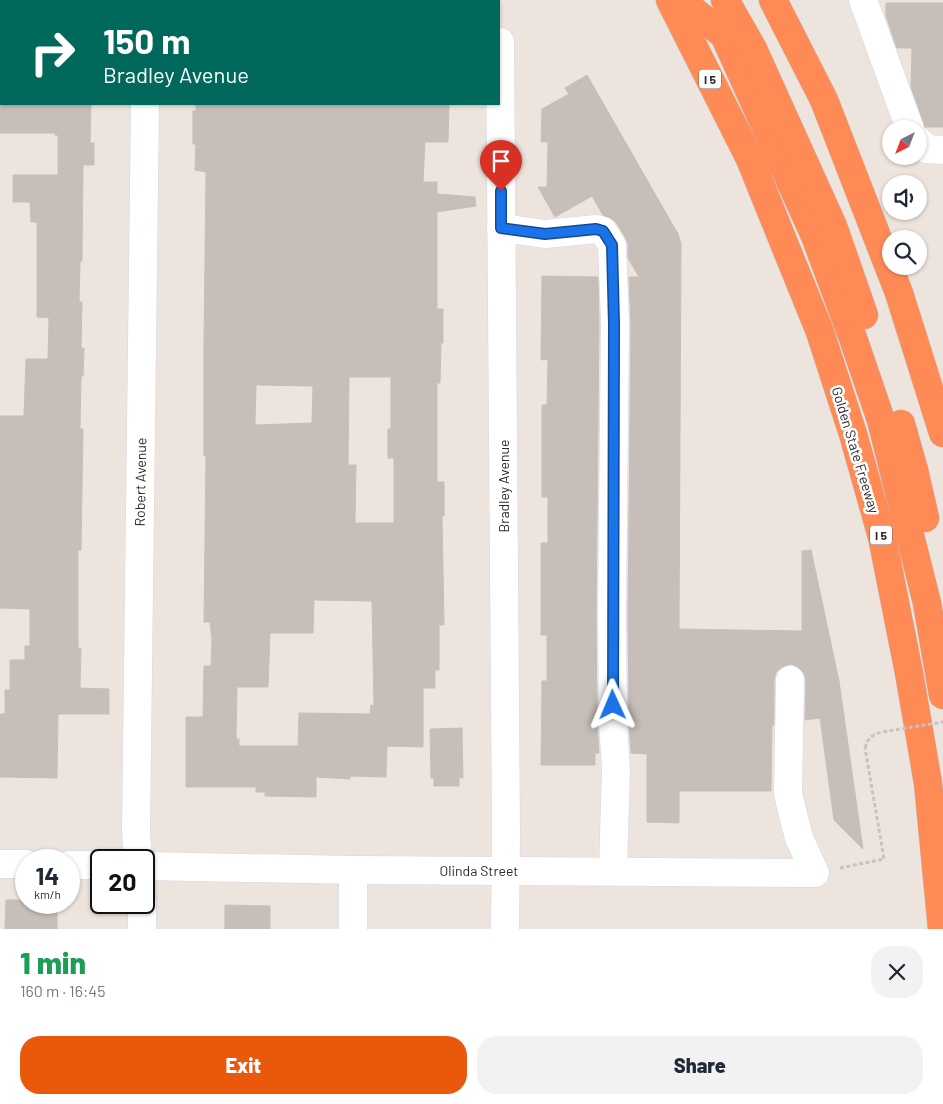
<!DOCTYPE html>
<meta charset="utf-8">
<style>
body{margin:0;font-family:Barlow,sans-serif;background:#f2f2f3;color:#1f2937;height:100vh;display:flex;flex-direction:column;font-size:19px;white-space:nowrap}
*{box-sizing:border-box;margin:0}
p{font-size:16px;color:#747a83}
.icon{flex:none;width:28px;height:28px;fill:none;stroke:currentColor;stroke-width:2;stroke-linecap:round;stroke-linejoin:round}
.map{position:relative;height:929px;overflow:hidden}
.details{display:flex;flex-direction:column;background:#fff;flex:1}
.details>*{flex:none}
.top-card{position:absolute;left:0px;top:0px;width:500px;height:105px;box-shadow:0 1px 4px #0004;background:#00695c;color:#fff;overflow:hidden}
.needle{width:32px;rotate:222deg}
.buttons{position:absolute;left:882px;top:120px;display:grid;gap:10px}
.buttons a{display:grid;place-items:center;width:45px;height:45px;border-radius:50%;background:#fff;box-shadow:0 1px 4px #0004;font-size:25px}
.speed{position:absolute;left:15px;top:849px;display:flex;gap:10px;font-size:25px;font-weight:700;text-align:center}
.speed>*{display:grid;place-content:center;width:65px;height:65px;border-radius:50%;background:#fff;box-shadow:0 1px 4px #0004;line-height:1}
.speed small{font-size:12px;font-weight:400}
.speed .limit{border:2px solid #111;border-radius:8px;background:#fff;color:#111}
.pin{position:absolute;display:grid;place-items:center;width:42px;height:42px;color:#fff;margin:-51px -21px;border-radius:50% 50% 50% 0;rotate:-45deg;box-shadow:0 0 5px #0007}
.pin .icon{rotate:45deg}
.me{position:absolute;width:55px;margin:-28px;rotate:359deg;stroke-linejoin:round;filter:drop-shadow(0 0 4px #0008)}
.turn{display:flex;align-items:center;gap:18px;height:105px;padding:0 20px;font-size:22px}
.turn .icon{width:65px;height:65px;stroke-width:2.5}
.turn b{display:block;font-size:35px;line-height:42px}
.round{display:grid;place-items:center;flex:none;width:52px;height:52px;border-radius:20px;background:#f2f2f3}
.summary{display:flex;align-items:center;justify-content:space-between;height:85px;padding:0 20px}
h1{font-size:30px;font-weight:800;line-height:38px;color:#1e9e55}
.cta{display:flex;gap:10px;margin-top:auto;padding:10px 20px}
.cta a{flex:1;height:58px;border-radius:20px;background:#ea580c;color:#fff;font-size:20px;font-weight:800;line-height:58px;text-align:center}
.cta a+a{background:#f2f2f3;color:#1f2937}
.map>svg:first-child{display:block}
.building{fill:#c5beb9;stroke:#c8bfb6;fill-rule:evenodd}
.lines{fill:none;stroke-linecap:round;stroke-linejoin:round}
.minor-casing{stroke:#d2d7e3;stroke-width:29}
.highway-casing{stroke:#c4c4c4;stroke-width:29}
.path{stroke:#c4c4c4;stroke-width:3;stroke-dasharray:4 2.5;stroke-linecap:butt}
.minor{stroke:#fff;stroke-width:28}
.highway{stroke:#fe8a56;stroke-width:28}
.path-bridge{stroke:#c4c4c4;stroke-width:3;stroke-dasharray:4 2.5;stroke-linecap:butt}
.route-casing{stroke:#114b97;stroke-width:12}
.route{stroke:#1a73e8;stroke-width:9}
.labels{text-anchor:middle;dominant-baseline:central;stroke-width:5;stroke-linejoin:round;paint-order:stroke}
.shield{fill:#fff;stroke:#6b6b6b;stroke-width:1}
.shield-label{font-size:12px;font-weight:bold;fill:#2b2b2b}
.street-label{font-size:14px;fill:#2b2b2b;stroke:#fff}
</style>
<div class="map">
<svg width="943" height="929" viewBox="0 0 943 929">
<rect width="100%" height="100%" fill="#ede4dd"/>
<g class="building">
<polygon points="886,3 943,3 943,127 925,127 911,87 912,48 897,48 886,16"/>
<polygon points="587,75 678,234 681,244 679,629 802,631 802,551 811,550 839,681 863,849 834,820 820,718 805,720 806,680 804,673 798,667 791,664 782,667 776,672 774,680 774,725 772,725 771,791 679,791 679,823 647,822 647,754 631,753 629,722 628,615 631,323 629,277 639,277 628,258 628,244 625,237 616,222 603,215 592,196 555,217 538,187 547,187 548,142 541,142 542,109 569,94 565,88"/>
<polygon points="0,104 91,104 90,143 94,143 94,165 83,165 82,261 80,262 79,302 82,302 81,348 84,348 83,376 81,376 80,429 83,429 81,550 78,550 78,648 81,648 80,688 109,689 109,714 58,714 57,778 0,777 0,714 5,714 5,690 10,690 10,660 25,660 25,646 30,646 30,609 0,608 0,416 24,416 26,359 48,359 49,318 37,317 37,222 31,222 30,202 13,202 13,175 58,175 58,135 55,135 55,133 0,133"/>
<path d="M196 104H449L448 142H425L423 182H437V194L475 197 476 206 437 212V309H443V343H441L440 383H437V482H444V516H442L444 625H439V670H435V688H423V747L387 746 386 777 350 776V779L316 777V797L265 796V792H256V787H186V717H203L204 666H211L212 640 210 622H204L206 456H204V341L206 172 195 170 196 144H193V111H196ZM349 377H391V429H388V458H394V523H355L356 465H348ZM256 385 313 386 312 423 255 425ZM314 600 372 601 374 706 371 705 370 714 299 713 298 746H239V739H236L237 687H268L270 633H313Z"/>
<polygon points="542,276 598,277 599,323 596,615 597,723 599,753 595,753 595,765 541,765 542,681 547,681 547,635 541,635 541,543 548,543 548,497 542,497 542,405 547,405 548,359 541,360"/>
<polygon points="462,728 463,778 459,777 459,786 434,786 434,778 431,778 430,729"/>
<polygon points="6,900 26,900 26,902 57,902 57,929 5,929"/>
<polygon points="225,905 270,906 270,929 225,929"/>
</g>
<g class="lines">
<defs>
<g id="minor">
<polyline points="863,0 910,129"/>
<polyline points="0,33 1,33"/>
<polyline points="499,42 500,42 506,834 505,929"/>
<polyline points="919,141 927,149 943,150"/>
<polyline points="501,228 545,234 596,229 603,231 612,245 615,323 612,615 613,723 616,769 613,871"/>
<polyline points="138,860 136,831 145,104"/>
<polyline points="0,864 26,864"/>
<polyline points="69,865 101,865"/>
<polyline points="144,866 353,870 815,873 799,838 788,794 790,680"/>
<polyline points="142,929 142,902"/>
<polyline points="353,929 353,870"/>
</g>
<g id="highway">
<polyline points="670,0 750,159 820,332 853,434 882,537 909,673 928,783 942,929"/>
<polyline points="680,0 724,35 815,236 854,341 881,420 927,603 943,695"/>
<polyline points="725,0 753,49 833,226 864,315"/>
<polyline points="773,0 824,100 899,293 943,433"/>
<polyline points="901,424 914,470 925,518"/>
</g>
</defs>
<use href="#minor" class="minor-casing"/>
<use href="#highway" class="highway-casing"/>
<polyline class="path" points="840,868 884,859 865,748"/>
<use href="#minor" class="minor"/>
<use href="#highway" class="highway"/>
<path class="path-bridge" d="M865 748C868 738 871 735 882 732L943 722"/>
</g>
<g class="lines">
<defs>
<polyline id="route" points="501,191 501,228 545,234 596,229 603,231 612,245 614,324 613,705"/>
</defs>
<use href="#route" class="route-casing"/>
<use href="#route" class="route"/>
</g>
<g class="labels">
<g class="shield">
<rect x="699" y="69.5" width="22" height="19" rx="4"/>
<rect x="870" y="525.5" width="22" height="19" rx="4"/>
</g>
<g class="shield-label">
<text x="710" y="79">I 5</text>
<text x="881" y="535">I 5</text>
</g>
<g class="street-label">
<text transform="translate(856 450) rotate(73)">Golden State Freeway</text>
<text transform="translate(140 482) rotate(-89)">Robert Avenue</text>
<text transform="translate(503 486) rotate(-90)">Bradley Avenue</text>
<text x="479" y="870">Olinda Street</text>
</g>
</g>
</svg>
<div class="buttons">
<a><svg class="needle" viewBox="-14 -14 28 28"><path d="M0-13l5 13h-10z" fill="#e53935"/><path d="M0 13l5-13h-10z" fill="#747a83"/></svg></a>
<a><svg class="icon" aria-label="sound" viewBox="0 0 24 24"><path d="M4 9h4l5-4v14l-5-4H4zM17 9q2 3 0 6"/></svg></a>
<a><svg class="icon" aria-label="search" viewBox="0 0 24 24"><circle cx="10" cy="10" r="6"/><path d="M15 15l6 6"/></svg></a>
</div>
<div class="speed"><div>14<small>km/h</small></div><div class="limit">20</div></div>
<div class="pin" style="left:501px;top:191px;background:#d93025"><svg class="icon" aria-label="arrive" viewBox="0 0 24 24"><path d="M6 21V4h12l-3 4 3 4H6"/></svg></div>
<svg class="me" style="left:613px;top:705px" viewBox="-20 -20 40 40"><path d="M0-17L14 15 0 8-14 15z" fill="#1a73e8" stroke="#fff" stroke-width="4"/></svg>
<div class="top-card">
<div class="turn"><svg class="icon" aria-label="right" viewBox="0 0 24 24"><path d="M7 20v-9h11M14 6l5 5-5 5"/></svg><div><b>150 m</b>Bradley Avenue</div></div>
</div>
</div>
<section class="details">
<div class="summary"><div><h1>1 min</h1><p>160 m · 16:45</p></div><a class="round"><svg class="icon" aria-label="close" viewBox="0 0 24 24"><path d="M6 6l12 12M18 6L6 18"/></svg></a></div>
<div class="cta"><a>Exit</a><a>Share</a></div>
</section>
